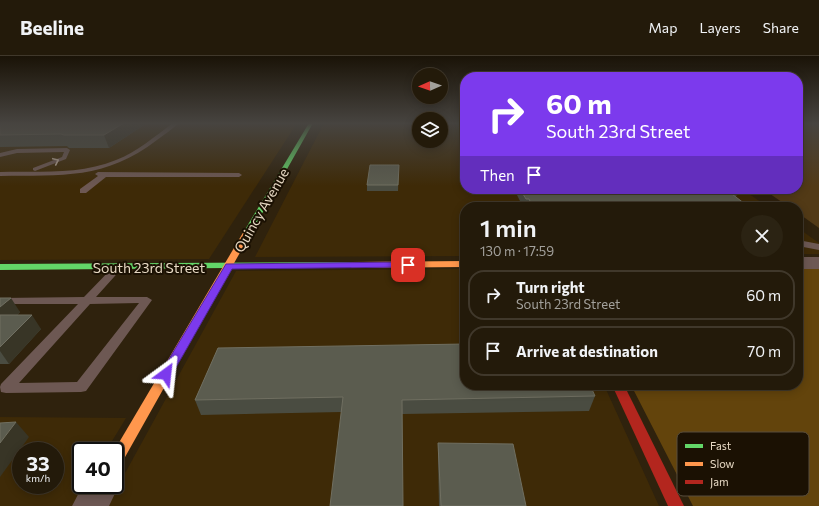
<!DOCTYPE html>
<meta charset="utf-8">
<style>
body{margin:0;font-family:Commissioner,sans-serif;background:#2b2313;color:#f1f3f6;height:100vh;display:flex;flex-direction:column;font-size:15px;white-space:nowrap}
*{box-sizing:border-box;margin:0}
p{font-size:13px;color:#a3a19c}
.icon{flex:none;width:22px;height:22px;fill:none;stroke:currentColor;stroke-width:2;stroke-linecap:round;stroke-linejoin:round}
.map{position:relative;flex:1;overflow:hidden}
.panel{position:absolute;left:460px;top:146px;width:343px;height:188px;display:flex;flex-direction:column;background:#231a0a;border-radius:16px;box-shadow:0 2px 10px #0003,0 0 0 1px #40382b}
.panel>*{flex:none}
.guide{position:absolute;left:460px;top:16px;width:343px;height:122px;border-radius:16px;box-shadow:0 2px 10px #0003,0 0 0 1px #40382b;background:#7c3aed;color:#fff;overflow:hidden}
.needle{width:26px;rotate:268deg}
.controls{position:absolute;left:412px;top:12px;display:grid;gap:8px}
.controls a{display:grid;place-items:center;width:36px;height:36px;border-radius:50%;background:#231a0a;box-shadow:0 2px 10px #0003,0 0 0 1px #40382b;font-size:20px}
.speed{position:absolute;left:12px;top:386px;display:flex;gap:8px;font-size:20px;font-weight:700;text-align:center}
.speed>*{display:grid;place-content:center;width:52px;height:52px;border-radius:50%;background:#231a0a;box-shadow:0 2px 10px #0003,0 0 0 1px #40382b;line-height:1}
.speed small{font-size:10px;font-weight:400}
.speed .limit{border:2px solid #111;border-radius:6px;background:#fff;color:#111}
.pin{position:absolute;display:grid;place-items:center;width:34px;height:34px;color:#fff;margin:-17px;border-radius:8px;box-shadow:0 2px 6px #0006}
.me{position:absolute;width:44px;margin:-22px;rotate:30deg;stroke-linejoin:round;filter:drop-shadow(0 0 3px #0008)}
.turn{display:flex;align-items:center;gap:14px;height:84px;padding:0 20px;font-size:18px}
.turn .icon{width:52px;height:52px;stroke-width:2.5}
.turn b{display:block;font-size:28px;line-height:34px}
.then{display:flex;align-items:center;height:38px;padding:0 20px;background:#0003;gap:8px;font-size:15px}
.round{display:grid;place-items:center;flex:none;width:42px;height:42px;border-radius:21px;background:#2b2313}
.head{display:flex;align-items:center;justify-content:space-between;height:68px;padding:0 20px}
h1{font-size:24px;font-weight:600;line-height:30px}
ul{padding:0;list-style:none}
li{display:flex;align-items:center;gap:12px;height:50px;margin:0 8px 6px;padding:0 12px;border:2px solid #40382b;border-radius:16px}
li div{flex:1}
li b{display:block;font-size:15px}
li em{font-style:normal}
header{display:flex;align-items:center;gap:24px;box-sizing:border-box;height:56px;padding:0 20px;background:#231a0a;border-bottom:1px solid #40382b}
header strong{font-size:19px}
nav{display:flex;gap:22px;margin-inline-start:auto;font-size:14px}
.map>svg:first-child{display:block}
.built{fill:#3e2a07;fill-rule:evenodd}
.green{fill:#523a16}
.forest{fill:#63440c}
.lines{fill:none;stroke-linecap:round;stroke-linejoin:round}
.lane{fill:#6d5853;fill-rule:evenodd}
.street{fill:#6d5853;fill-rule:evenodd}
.fast{fill:#63d668;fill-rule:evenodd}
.slow{fill:#ff974d;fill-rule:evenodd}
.jam{fill:#b3261e;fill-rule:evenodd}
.wall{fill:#4a4c41}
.shaded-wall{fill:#383526}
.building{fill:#5b5c4f;stroke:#706f61}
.oneway{stroke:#b6a596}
.route{fill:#7c3aed;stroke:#51269a}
.labels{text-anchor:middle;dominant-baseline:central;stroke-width:4;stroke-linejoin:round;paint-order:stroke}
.street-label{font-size:14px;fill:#e6d8c3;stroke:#1b1103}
.key{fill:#1b1103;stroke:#584d3d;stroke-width:1}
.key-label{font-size:11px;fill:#e6d8c3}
</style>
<header>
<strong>Beeline</strong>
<nav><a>Map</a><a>Layers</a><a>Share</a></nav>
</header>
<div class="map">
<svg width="819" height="450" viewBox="0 0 819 450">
<rect width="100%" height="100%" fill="#2f220d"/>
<g class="built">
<polygon points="0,67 297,67 209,203 0,204"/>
<polygon points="324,67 419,67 419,85 441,85 441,67 465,67 465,133 742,133 768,151 465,151 465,200 255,201"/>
<polygon points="798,172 819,187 819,198 798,198"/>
<polygon points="465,213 465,329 604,329 659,450 107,450 236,215"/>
<path d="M0 361 126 362 106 395H81V429H85L72 450H0ZM21 395H55V429H21Z"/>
</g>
<polygon class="green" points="798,67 819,67 819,172 798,157 798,151 789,151 763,133 798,133"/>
<polygon class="forest" points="798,212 819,212 819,450 693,450 631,329 798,329"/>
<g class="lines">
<g class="lane">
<path d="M173 67H179C172 73 164 79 157 84 105 124 62 119 0 120V116C38 115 80 119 116 104 137 96 155 80 173 67Z"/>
<polygon points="67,92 70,94 66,103 35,115 33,114 33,112 62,101 64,96 17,97 0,101 0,97 17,93"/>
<polygon points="98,116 239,117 242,119 239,121 106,121 86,137 80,137 80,133 98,120 95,118"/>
<polygon points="798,184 819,188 819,194 798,190"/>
<path d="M118 208 123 211 96 241H147L152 244 86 335 81 336 6 337 1 336 0 331 1 328 78 248H0V242L84 241 115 209ZM139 247 77 326 19 327 90 248Z"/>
</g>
<g class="street">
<rect x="798" y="201" width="21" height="12"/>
<polygon points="115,420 119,429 109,450 72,450 83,429 115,429"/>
</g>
<g class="fast">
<polygon points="309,67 313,67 251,177 250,179 244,179 243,177"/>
<polygon points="352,206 355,207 356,209 355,211 0,214 0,208"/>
</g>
<g class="slow">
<polygon points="244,175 250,175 251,177 120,410 115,412 114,395"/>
<polygon points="465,205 465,211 352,212 348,209 352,206"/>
</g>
<polygon class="jam" points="612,329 624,329 684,450 668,450"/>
</g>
<g class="wall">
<polygon points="0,67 147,67 109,92 69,92 67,90 0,91"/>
<polygon points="399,109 398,135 367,135 367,129"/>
<polygon points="514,133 736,133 738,135 736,141 749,151 523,151"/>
<polygon points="0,242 20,256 17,259 41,273 9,308 0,308"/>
<polygon points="218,292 595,340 589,355 403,358 341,356 201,359 195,344"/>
<polygon points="438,387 526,450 439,450 438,401"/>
</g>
<g class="shaded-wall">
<polygon points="124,67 147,67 109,92 104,79"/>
<polygon points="11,242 20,256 2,274 0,271 0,251"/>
<polygon points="32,259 41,273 9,308 0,295 0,291"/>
<polygon points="16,366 29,381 0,421 0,387"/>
</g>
<g class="building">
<polygon points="0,67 124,67 104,79 64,79 61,78 0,79"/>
<polygon points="370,109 399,109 398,129 367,129"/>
<polygon points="520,133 736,133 738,135 728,135 749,151 533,151 529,143 526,143"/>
<polygon points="0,242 11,242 0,251"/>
<polygon points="0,259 32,259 0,291"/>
<polygon points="465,288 465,329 590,329 595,340 402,344 403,450 330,450 343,341 195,344 218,292"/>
<polygon points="16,366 0,387 0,367"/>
<polygon points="438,387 513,388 526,450 441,450"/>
</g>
<defs><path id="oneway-chevron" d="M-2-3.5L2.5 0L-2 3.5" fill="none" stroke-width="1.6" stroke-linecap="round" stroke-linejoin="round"/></defs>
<use class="oneway" href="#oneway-chevron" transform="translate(56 105) rotate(-25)"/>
<linearGradient id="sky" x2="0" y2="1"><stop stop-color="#1a1307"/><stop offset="0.52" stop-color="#474440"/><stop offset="1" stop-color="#474440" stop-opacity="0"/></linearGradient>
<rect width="819" height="130" fill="url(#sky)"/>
<polygon class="route" points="408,206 411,207 413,209 411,211 232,213 170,322 166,323 162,322 160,318 226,208"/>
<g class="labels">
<g class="street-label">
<text transform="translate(261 154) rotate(-60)">Quincy Avenue</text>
<text x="149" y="211">South 23rd Street</text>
</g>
</g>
<rect x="677" y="376" width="132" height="64" rx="6" class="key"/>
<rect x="685" y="388" width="18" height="4" fill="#63d668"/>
<rect x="685" y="406" width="18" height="4" fill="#ff974d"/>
<rect x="685" y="424" width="18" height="4" fill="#b3261e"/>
<g class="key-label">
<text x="710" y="394">Fast</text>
<text x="710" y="412">Slow</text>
<text x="710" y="430">Jam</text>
</g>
</svg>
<div class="controls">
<a><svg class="needle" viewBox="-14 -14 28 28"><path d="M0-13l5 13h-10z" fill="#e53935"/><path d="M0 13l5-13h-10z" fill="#a3a19c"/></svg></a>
<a><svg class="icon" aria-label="layers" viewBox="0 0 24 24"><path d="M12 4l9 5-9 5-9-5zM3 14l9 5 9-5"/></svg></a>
</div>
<div class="speed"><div>33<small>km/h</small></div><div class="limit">40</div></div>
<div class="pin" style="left:408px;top:209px;background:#d93025"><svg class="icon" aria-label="arrive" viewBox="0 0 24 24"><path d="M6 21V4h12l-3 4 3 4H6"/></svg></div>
<svg class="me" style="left:166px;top:318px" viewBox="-20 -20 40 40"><path d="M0-17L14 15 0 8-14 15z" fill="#7c3aed" stroke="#fff" stroke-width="4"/></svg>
<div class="guide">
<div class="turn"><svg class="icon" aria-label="right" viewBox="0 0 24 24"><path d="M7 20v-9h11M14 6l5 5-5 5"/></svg><div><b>60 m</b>South 23rd Street</div></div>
<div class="then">Then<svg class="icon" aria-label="arrive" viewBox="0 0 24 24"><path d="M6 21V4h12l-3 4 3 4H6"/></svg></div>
</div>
<section class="panel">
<div class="head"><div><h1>1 min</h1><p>130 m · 17:59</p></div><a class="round"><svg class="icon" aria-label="close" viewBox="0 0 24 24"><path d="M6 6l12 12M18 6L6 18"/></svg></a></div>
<ul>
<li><svg class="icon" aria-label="right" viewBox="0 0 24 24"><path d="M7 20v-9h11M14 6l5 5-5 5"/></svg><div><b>Turn right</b><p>South 23rd Street</p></div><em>60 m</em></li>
<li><svg class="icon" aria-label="arrive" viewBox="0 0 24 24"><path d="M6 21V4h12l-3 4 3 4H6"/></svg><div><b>Arrive at destination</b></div><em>70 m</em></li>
</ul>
</section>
</div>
